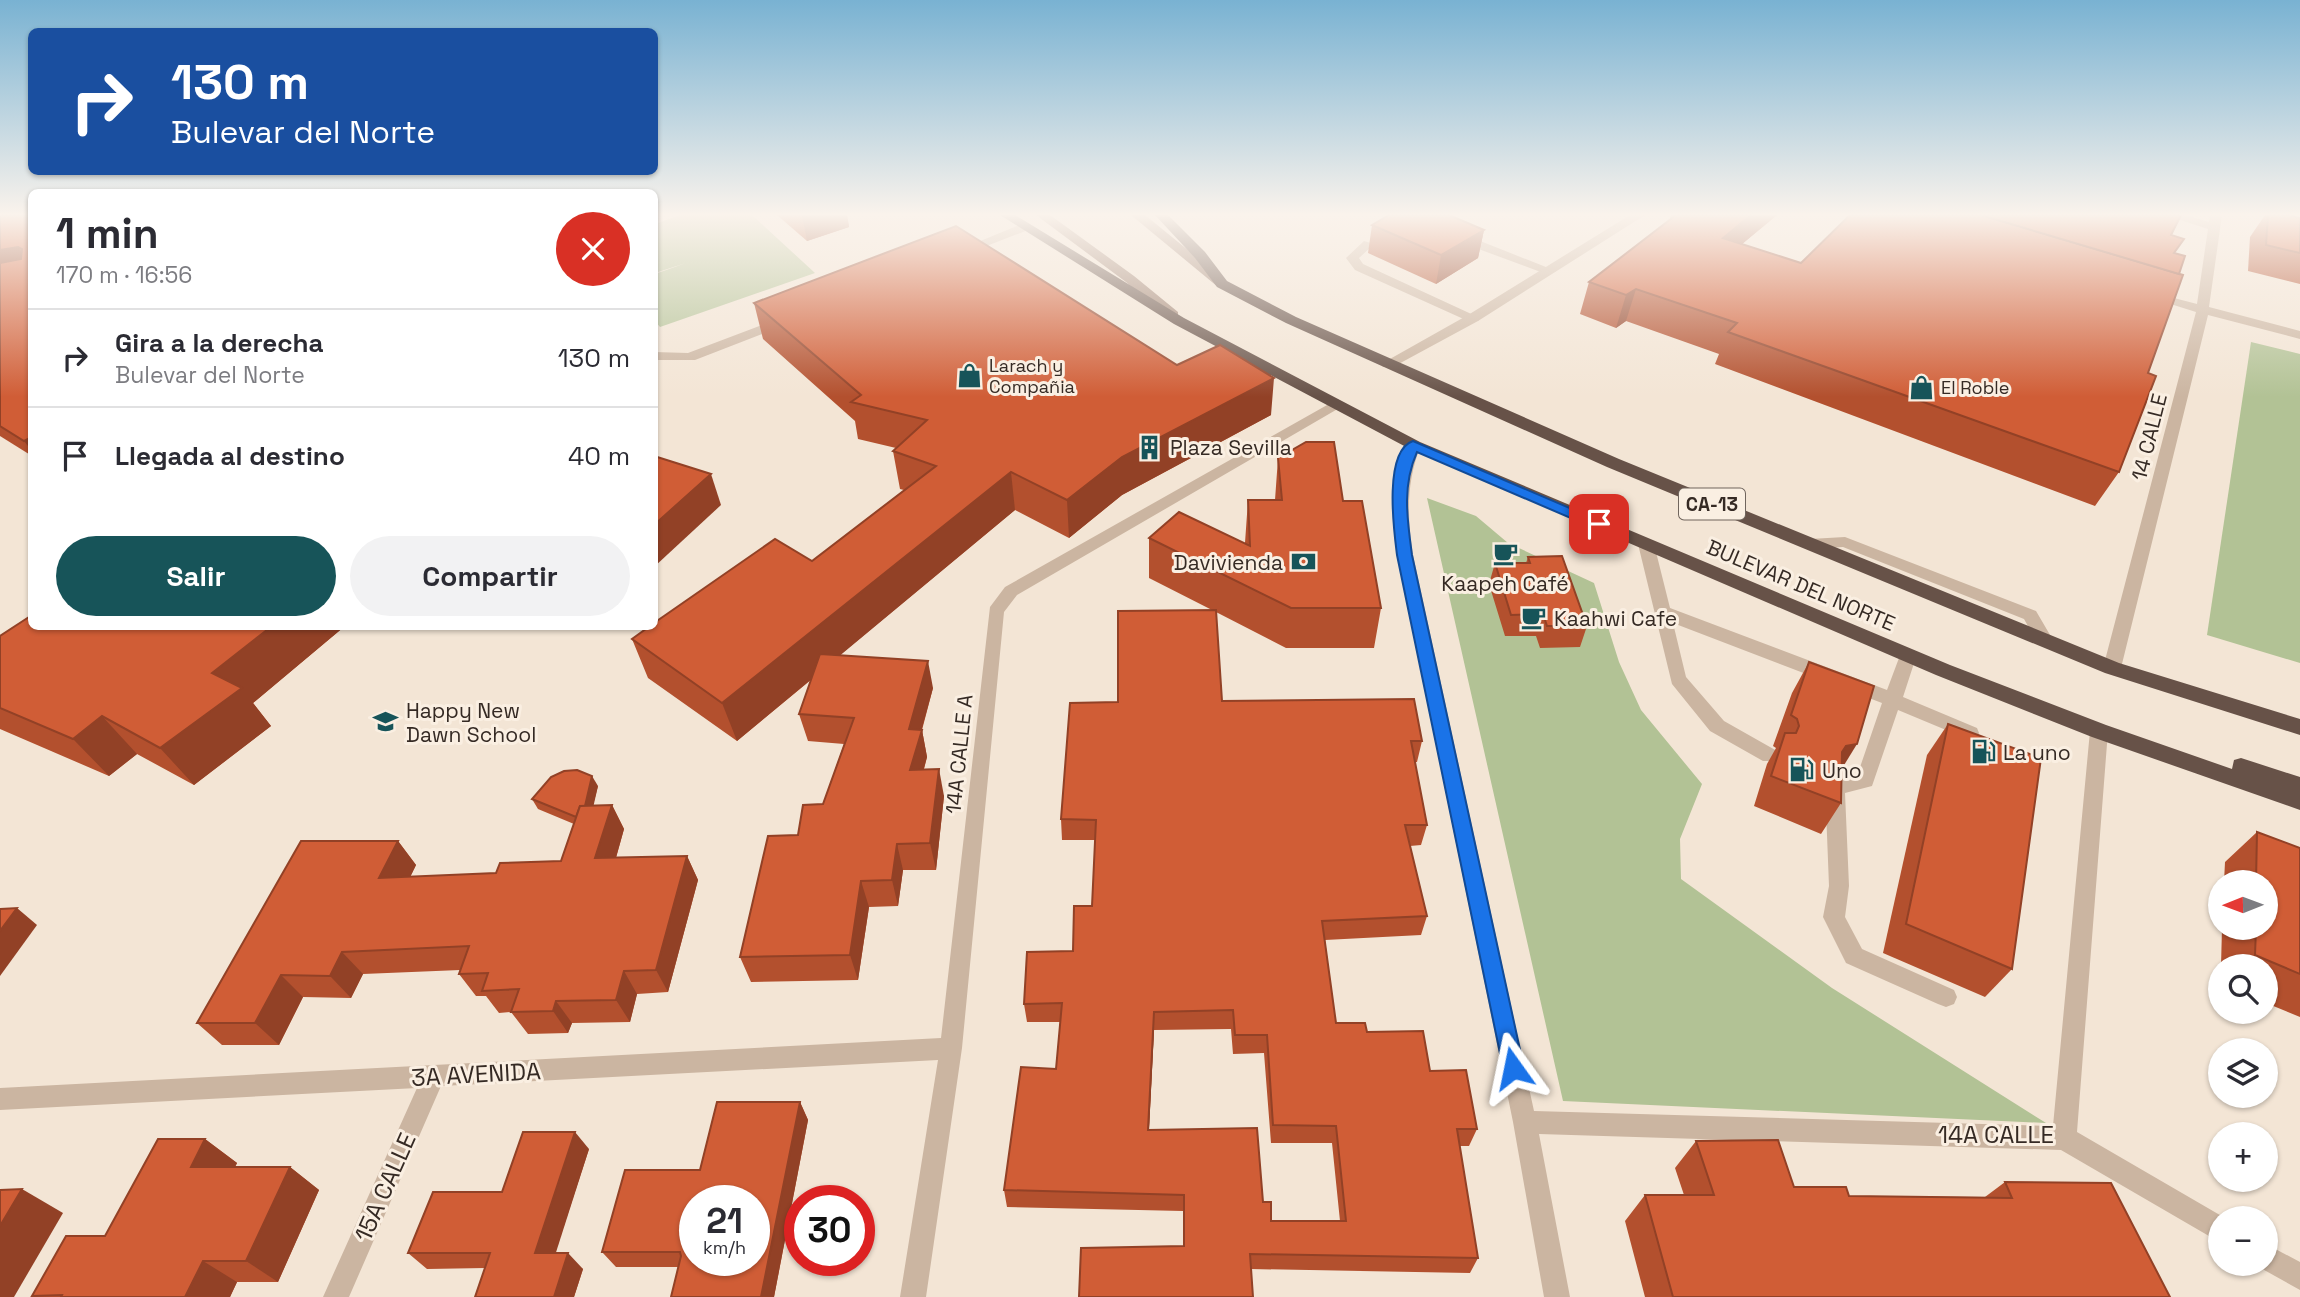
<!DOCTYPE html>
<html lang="es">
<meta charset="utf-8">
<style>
body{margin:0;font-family:"Space Grotesk",sans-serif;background:#f2f2f3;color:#2b2b33;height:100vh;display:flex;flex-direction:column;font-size:26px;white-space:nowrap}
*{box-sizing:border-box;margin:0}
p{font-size:23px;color:#7c7c81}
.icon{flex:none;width:38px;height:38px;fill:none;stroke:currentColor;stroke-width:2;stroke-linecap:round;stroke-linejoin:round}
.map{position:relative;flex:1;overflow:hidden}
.details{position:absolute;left:28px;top:189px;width:630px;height:441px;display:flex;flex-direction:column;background:#fff;border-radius:10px;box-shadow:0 2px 5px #0004}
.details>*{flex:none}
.banner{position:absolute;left:28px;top:28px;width:630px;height:147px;border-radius:10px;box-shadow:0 2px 5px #0004;background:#1a4fa0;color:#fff;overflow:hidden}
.needle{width:46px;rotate:269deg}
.buttons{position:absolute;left:2208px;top:870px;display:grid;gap:14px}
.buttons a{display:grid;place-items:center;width:70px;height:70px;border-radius:50%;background:#fff;box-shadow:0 2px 5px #0004;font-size:35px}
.speed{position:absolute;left:679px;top:1185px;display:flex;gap:14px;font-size:35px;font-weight:700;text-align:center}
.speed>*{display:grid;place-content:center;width:91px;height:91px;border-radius:50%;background:#fff;box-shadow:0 2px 5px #0004;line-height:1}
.speed small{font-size:18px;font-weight:400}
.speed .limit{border:10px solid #d22;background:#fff;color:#111}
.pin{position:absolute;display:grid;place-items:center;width:60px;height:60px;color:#fff;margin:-30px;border-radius:14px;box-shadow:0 4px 10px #0006}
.me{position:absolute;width:77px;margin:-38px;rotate:348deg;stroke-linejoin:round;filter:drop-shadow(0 0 5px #0008)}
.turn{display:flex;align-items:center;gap:24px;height:147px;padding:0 28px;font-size:32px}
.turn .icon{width:91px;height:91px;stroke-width:2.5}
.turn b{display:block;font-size:49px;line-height:60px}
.round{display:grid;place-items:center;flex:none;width:74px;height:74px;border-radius:37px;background:#f2f2f3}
.head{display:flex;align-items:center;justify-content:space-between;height:119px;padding:0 28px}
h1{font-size:42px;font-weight:800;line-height:52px}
.button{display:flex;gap:14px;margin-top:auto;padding:14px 28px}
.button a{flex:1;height:80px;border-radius:42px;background:#175459;color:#fff;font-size:28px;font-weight:800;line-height:80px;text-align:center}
.button a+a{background:#f2f2f3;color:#2b2b33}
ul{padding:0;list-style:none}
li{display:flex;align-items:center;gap:21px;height:98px;padding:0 28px;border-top:2px solid #e1e1e2}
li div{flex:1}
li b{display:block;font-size:26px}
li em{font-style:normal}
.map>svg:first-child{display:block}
.green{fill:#b2c295}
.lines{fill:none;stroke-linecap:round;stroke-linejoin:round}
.service{fill:#cbb5a1;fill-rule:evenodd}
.minor{fill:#cbb5a1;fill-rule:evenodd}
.secondary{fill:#9f8372;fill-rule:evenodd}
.trunk{fill:#675248;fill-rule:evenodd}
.wall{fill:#b3502e;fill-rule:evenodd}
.shaded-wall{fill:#924126}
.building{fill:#d05d36;stroke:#924126;stroke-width:2;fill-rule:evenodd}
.route{fill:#1a73e8;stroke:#114b97;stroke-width:2}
.labels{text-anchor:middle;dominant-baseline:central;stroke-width:6;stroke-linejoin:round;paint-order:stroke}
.far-poi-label{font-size:18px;fill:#352a24;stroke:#faefe2;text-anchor:start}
.shield{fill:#faefe2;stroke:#70655d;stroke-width:2}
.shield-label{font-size:19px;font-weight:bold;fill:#352a24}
.street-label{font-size:21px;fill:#352a24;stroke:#faefe2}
.poi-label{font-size:21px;fill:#352a24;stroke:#faefe2;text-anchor:start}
.near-street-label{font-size:24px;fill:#352a24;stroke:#faefe2}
</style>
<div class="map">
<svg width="2300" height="1297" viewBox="0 0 2300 1297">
<rect width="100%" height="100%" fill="#f3e5d5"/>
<g class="green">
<polygon points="680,215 752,215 815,273 660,327 655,321 655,274 686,263 655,273 655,224"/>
<polygon points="2251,342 2300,354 2300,663 2207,635"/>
<polygon points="1427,498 1476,516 1508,543 1594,583 1619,662 1641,710 1702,784 1680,839 1681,879 1832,988 2046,1123 1563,1101"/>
</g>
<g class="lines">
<g class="service">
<polygon points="1457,235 1465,235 1556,271 1546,274 1457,241"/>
<polygon points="1364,241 1374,244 1359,258 1363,264 1480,318 1478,321 1468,321 1355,270 1346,258"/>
<polygon points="1845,537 2036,611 2053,640 2044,646 2038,644 2024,619 1843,547 1810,549 1802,544 1810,539"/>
<path d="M1646 539 1654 544 1670 608 1887 690 1902 650H1914L1917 654 1903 697 1977 728 1979 733 1977 738 1970 740 1898 710 1872 786 1845 793 1849 886 1845 917 1862 949 1954 990 1957 997 1954 1004 1946 1007 1938 1004 1846 963 1823 917 1829 886 1825 784 1828 779C1838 775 1847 779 1857 776L1882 703 1673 623 1686 677 1724 721 1777 751 1779 756 1777 761H1763L1710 731 1672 684 1638 544Z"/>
</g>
<g class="minor">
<polygon points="1630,215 1645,215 1478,321 1393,367 1383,367 1381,364 1468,315"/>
<polygon points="2165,215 2185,215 2209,222 2210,215 2222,215 2209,307 2300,331 2300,339 2208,315 2121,668 2112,674 2103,668 2196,312 2145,296 2151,292 2197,304 2208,229"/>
<polygon points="1024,223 1030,227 1028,230 966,254 956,251"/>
<polygon points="783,317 790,321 788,324 695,360 654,360 654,352 688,353"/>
<polygon points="1336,400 1341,401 1341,407 1017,595 1004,612 962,1048 926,1297 900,1297 938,1060 441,1086 349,1297 323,1297 417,1088 0,1110 0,1088 941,1038 990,607 1005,587"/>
<path d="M1414 441 1421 445C1406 482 1407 516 1413 555L1534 1111 2053 1126 2090 731 2092 726H2106L2108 731 2077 1132 2225 1218H2221V1243L2061 1150 1539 1134 1570 1297H1544L1513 1122 1397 555C1392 516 1391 482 1407 445Z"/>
<polygon points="2266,1244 2300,1262 2300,1290 2257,1266 2256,1264 2266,1264"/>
</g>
<g class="secondary">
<polygon points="1036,215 1050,215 1134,276 1178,312 1178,318 1168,318 1126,282"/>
<polygon points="1131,215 1145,215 1226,281 1226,287 1218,287"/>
</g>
<g class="trunk">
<polygon points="1000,215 1015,215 1184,318 1420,442 1950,665 2106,725 2232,769 2234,760 2241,758 2300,777 2300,810 2092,737 1936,675 1408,448 1174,324"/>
<polygon points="1155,215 1168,215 1205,252 1227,281 1296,317 1619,459 2119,663 2300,719 2300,735 2105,673 1607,467 1286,323 1217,287 1195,258"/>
</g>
</g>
<g class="wall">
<polygon points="0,215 32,215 32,456 0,436"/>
<polygon points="777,215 847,215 849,227 807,241"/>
<polygon points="1671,215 1777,215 1742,244 1801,263 2171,235 2174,253 2148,373 2119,472 2095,506 1715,364 1719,354 1626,321 1616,328 1580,314 1589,282 1669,221"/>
<polygon points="2265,215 2289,215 2300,218 2300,284 2248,271 2250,237"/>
<polygon points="1372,225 1484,230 1478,258 1436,284 1368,253"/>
<polygon points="754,303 1177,365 1271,415 1122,495 1069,538 1015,510 840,655 933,688 922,730 927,757 924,769 944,796 936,870 903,870 898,906 869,907 858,980 751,982 740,957 798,835 823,804 844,744 808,741 799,714 812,679 737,741 648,678 632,639 812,561 904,490 900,489 893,451 896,448 858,439 855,421 763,339"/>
<path d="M1278 458 1343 501 1381 608 1374 648H1286L1216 612 1222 701 1422 741 1417 762H1415L1427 825 1421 845 1410 846 1427 916 1421 935 1325 940 1336 1023 1367 1032 1430 1071 1477 1129 1469 1146H1460L1478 1258 1470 1273 1251 1269 1183 1246V1211L1007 1207 1004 1190 1056 1069 1060 1022H1027L1024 1004 1073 951 1092 906 1095 840H1062L1061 819 1118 702 1212 610 1149 578V538L1245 543 1248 500H1275ZM1231 1029 1233 1054 1264 1053 1271 1143H1332L1340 1221H1271L1263 1202 1149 1130 1154 1030Z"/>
<polygon points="1528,557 1587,626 1580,647 1540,648 1536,636 1505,636 1489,584 1495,563 1526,563"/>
<polygon points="32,626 345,626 253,703 271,726 194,785 137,754 109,776 0,729 0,636"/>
<polygon points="1809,662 1842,769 1841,803 1821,834 1754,806 1767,764 1776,748 1773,746 1792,693"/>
<polygon points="1948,724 2012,969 1985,997 1883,953 1927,755"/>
<polygon points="598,786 593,805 612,805 624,829 616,858 687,856 698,880 668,992 637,994 630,1022 572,1023 568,1033 528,1034 511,1012 499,1013 486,996 476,996 459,974 460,970 363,974 351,998 303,997 279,1045 222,1045 197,1023 398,841 416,865 410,877 496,873 561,861 574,824 538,809 532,799"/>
<polygon points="2257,832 2300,848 2300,1017 2266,1003 2266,966 2221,966 2222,928 2266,928 2266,882 2224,882 2225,862"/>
<polygon points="800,1102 808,1120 774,1297 671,1297 678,1267 616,1267 602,1252 700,1170"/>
<polygon points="205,1139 237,1163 235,1167 290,1167 319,1190 278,1282 237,1282 230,1297 34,1297 32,1296 105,1236"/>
<polygon points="1696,1141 1794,1187 1849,1196 1985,1197 2005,1182 2170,1297 1645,1297 1625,1221 1645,1195 1684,1195 1675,1168"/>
<polygon points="589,1149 555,1253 583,1269 574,1297 475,1297 485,1268 427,1269 408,1253 502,1192"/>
</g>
<g class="shaded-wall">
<polygon points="802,215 847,215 849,227 807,241"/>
<polygon points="1751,215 1777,215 1712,269 1723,238"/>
<polygon points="1484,230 1478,258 1436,284 1441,255"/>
<polygon points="18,247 32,265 0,271 0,250"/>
<polygon points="1636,289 1626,321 1616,328 1626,295"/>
<polygon points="1274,378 1271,415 1122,495 1069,538 1067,500 1122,457"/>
<polygon points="32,437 32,451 24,441"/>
<polygon points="1011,472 1015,510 737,741 722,703"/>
<polygon points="711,474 721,505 654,567 654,525"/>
<polygon points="272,626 345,626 253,703 271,726 194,785 160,748 212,673"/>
<polygon points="928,661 933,688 919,739 922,730 927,757 916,797 910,770 909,729"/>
<polygon points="102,716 137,754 109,776 73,739"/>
<polygon points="1857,744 1838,775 1842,752 1846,746"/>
<polygon points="939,769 944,796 936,870 930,843"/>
<polygon points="592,776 598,786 588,830 582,819"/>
<polygon points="612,805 624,829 609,882 595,858"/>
<polygon points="398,841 416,865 398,902 379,878"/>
<polygon points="897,844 903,870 898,906 892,880"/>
<polygon points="687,856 698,880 668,992 656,970"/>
<polygon points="861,881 869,907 858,980 850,955"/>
<polygon points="17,908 37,925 0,976 0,931"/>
<polygon points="342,952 363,974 351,998 330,976"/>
<polygon points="624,971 637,994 630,1022 616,1000"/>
<polygon points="281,975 303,997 279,1045 255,1023"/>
<polygon points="556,1001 572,1023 568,1033 553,1011"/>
<polygon points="1154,1012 1154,1030 1148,1147 1148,1130"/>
<polygon points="800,1102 808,1120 774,1297 761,1297"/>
<polygon points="575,1132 589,1149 551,1268 535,1253"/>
<polygon points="205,1139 237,1163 223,1190 191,1167"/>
<polygon points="290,1167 319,1190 278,1282 246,1261"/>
<polygon points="22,1189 63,1213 14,1297 0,1297 0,1226"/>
<polygon points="568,1253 583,1269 574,1297 554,1297"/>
<polygon points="203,1261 237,1282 230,1297 185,1297"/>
</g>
<g class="building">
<polygon points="0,215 32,215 32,437 24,441 0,426 0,263 21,259 22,249 18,247 0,250"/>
<polygon points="1389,215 1449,215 1484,230 1441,255 1372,225"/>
<polygon points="1676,215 1751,215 1723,238 1801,263 1850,215 1981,215 2183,275 2148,373 2156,376 2119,472 1728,332 1737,323 1636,289 1626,295 1589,282"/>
<polygon points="1981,215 2181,215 2171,235 2184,239 2174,253 2185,256 2179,274"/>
<polygon points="2268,215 2289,215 2300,218 2300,253 2266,245"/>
<polygon points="956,226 1177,365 1220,345 1274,378 1122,457 1067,500 1011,472 722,703 632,639 650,626 654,626 654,623 775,539 812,561 936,466 893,451 927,420 851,402 861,395 754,303"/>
<polygon points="1306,442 1334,442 1343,501 1362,501 1381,608 1291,608 1149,538 1179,512 1250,546 1248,500 1282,500 1278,458"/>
<polygon points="654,456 711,474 654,525"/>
<polygon points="1562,556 1587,626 1547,626 1543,614 1511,615 1495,563 1530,563 1528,557"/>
<path d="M1216 610 1222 701 1414 699 1422 741H1411L1427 825H1405L1427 916 1322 921 1336 1023H1365L1367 1032 1423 1031 1430 1071 1466 1070 1477 1129H1457L1478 1258 1250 1254 1253 1297H1079L1081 1248 1184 1246V1195L1004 1190 1021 1067 1056 1069 1062 1003 1024 1004 1027 952 1073 951 1074 906H1092L1096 820 1061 819 1070 703 1118 702V611ZM1233 1010 1235 1035H1267L1273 1125 1336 1126 1346 1221H1271V1202H1263L1257 1128 1148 1130 1154 1012Z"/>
<polygon points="32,615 32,626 272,626 212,673 242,688 160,748 102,716 73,739 0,708 0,636"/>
<polygon points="820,654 928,661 909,729 922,730 910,770 939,769 930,843 897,844 892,880 861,881 850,955 740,957 768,836 798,835 803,805 823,804 854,718 799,714"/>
<polygon points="1809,662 1874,686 1857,744 1846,746 1842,752 1841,803 1771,776 1785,733 1796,733 1799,726 1797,719 1791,715"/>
<polygon points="1948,724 2041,758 2012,969 1906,924"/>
<polygon points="577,770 592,776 585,806 580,806 576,817 532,799 551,777 564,771"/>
<polygon points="612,805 595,858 687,856 656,970 624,971 616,1000 556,1001 553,1011 511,1012 519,989 482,991 488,973 459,974 469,946 342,952 330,976 281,975 255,1023 197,1023 301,841 398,841 379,878 496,873 500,863 561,861 580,806"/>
<polygon points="2257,832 2300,848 2300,974 2255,955 2256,928 2266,928 2266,882 2256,882"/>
<polygon points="17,908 0,931 0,909"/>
<path d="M717 1102H800L761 1297H671L681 1256 680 1252H602L625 1170H700ZM695 1200H754V1260H695Z"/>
<polygon points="523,1132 575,1132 535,1253 568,1253 554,1297 475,1297 490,1253 408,1253 433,1192 502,1192"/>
<polygon points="158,1139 205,1139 191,1167 290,1167 246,1261 203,1261 185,1297 61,1297 62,1295 32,1296 66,1236 105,1236"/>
<polygon points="1778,1140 1794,1187 1846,1187 1849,1196 2012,1198 2005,1182 2111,1183 2170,1297 1673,1297 1645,1195 1714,1195 1696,1141"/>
<polygon points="22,1189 0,1226 0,1190"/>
</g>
<linearGradient id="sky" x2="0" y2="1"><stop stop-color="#79b2d2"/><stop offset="0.54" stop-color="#faf3ec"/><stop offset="1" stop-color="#faf3ec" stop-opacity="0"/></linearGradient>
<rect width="2300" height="397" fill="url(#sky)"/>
<path class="route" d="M1413 441 1607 524 1604 528H1594L1417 452C1402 486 1407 518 1412 555L1524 1068 1521 1075 1513 1078 1506 1075 1503 1068 1397 555C1394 531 1383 451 1413 441Z"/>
<defs>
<symbol id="shop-bare" viewBox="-9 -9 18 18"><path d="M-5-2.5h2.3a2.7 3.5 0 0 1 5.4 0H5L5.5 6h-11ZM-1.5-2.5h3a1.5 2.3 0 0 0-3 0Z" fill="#175459" stroke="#faefe2" stroke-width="2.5" paint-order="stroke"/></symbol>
<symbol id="building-bare" viewBox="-9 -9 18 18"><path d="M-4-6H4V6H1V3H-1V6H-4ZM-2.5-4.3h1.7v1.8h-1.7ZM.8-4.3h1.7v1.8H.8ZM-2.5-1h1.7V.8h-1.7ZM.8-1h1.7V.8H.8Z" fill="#175459" stroke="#faefe2" stroke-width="2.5" paint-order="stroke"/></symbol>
<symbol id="cafe-bare" viewBox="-9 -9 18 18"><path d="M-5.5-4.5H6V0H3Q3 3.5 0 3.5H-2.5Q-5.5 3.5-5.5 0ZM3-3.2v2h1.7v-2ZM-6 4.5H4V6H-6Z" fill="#175459" stroke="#faefe2" stroke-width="2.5" paint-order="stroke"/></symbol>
<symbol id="bank-bare" viewBox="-9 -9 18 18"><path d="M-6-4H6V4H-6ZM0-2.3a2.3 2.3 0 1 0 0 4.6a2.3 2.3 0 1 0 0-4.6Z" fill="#175459" stroke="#faefe2" stroke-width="2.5" paint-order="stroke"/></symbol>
<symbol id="school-bare" viewBox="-9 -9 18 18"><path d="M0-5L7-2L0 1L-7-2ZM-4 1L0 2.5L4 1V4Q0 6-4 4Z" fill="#175459" stroke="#faefe2" stroke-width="2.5" paint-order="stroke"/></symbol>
<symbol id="fuel-bare" viewBox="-9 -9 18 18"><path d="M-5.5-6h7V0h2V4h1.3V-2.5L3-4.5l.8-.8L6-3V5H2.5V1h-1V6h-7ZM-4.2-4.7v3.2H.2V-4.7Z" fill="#175459" stroke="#faefe2" stroke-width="2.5" paint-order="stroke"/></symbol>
</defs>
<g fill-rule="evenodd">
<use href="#shop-bare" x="952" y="358" width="35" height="35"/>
<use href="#shop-bare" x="1904" y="370" width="35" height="35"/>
<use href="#building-bare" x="1132" y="430" width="35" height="35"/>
<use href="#cafe-bare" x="1488" y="536" width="35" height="35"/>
<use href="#bank-bare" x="1286" y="544" width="35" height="35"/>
<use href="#cafe-bare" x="1516" y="600" width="35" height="35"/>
<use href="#school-bare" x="368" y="704" width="35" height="35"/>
<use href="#fuel-bare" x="1966" y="734" width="35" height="35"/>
<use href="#fuel-bare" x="1784" y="752" width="35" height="35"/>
</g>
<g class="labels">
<g class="far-poi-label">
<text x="989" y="365">Larach y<tspan x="989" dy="21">Compañia</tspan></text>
<text x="1941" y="387">El Roble</text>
</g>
<rect class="shield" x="1679" y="488.5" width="66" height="31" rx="5"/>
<g class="shield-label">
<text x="1712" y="504">CA-13</text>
</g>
<g class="street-label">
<text transform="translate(2149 437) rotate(-76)">14 CALLE</text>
<text transform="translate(1801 585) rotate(23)">BULEVAR DEL NORTE</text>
<text transform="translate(959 754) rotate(-84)">14A CALLE A</text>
</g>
<g class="poi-label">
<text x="1170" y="447">Plaza Sevilla</text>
<text x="1283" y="562" text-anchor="end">Davivienda</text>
<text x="1505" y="583" text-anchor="middle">Kaapeh Café</text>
<text x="1554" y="618">Kaahwi Cafe</text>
<text x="406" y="710">Happy New<tspan x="406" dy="24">Dawn School</tspan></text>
<text x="2003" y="752">La uno</text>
<text x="1822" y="770">Uno</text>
</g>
<g class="near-street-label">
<text transform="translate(476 1074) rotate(-3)">3A AVENIDA</text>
<text x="1996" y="1134">14A CALLE</text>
<text transform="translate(385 1187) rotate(-66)">15A CALLE</text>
</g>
</g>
</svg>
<div class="buttons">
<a><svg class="needle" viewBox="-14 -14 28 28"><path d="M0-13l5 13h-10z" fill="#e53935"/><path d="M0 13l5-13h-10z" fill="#7c7c81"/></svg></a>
<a><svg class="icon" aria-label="search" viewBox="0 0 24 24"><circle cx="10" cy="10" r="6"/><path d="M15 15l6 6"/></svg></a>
<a><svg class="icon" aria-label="layers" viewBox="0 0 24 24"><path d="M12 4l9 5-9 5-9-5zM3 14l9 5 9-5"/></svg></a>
<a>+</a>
<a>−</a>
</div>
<div class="speed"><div>21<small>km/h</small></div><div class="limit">30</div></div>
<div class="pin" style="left:1599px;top:524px;background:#d93025"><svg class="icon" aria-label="arrive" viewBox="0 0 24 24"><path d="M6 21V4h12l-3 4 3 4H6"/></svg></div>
<svg class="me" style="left:1513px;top:1068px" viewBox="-20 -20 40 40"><path d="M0-17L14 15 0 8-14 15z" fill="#1a73e8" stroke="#fff" stroke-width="4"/></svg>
<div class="banner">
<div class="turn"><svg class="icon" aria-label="right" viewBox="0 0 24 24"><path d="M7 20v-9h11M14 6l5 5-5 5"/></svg><div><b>130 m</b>Bulevar del Norte</div></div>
</div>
<section class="details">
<div class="head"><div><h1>1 min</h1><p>170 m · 16:56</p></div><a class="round" style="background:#d93025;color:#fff"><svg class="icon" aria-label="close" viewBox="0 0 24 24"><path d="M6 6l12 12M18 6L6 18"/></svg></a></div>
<ul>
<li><svg class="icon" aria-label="right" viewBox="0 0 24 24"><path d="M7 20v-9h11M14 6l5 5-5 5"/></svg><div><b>Gira a la derecha</b><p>Bulevar del Norte</p></div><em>130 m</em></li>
<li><svg class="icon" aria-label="arrive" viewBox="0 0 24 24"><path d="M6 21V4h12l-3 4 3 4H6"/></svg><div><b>Llegada al destino</b></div><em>40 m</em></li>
</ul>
<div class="button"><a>Salir</a><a>Compartir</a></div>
</section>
</div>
